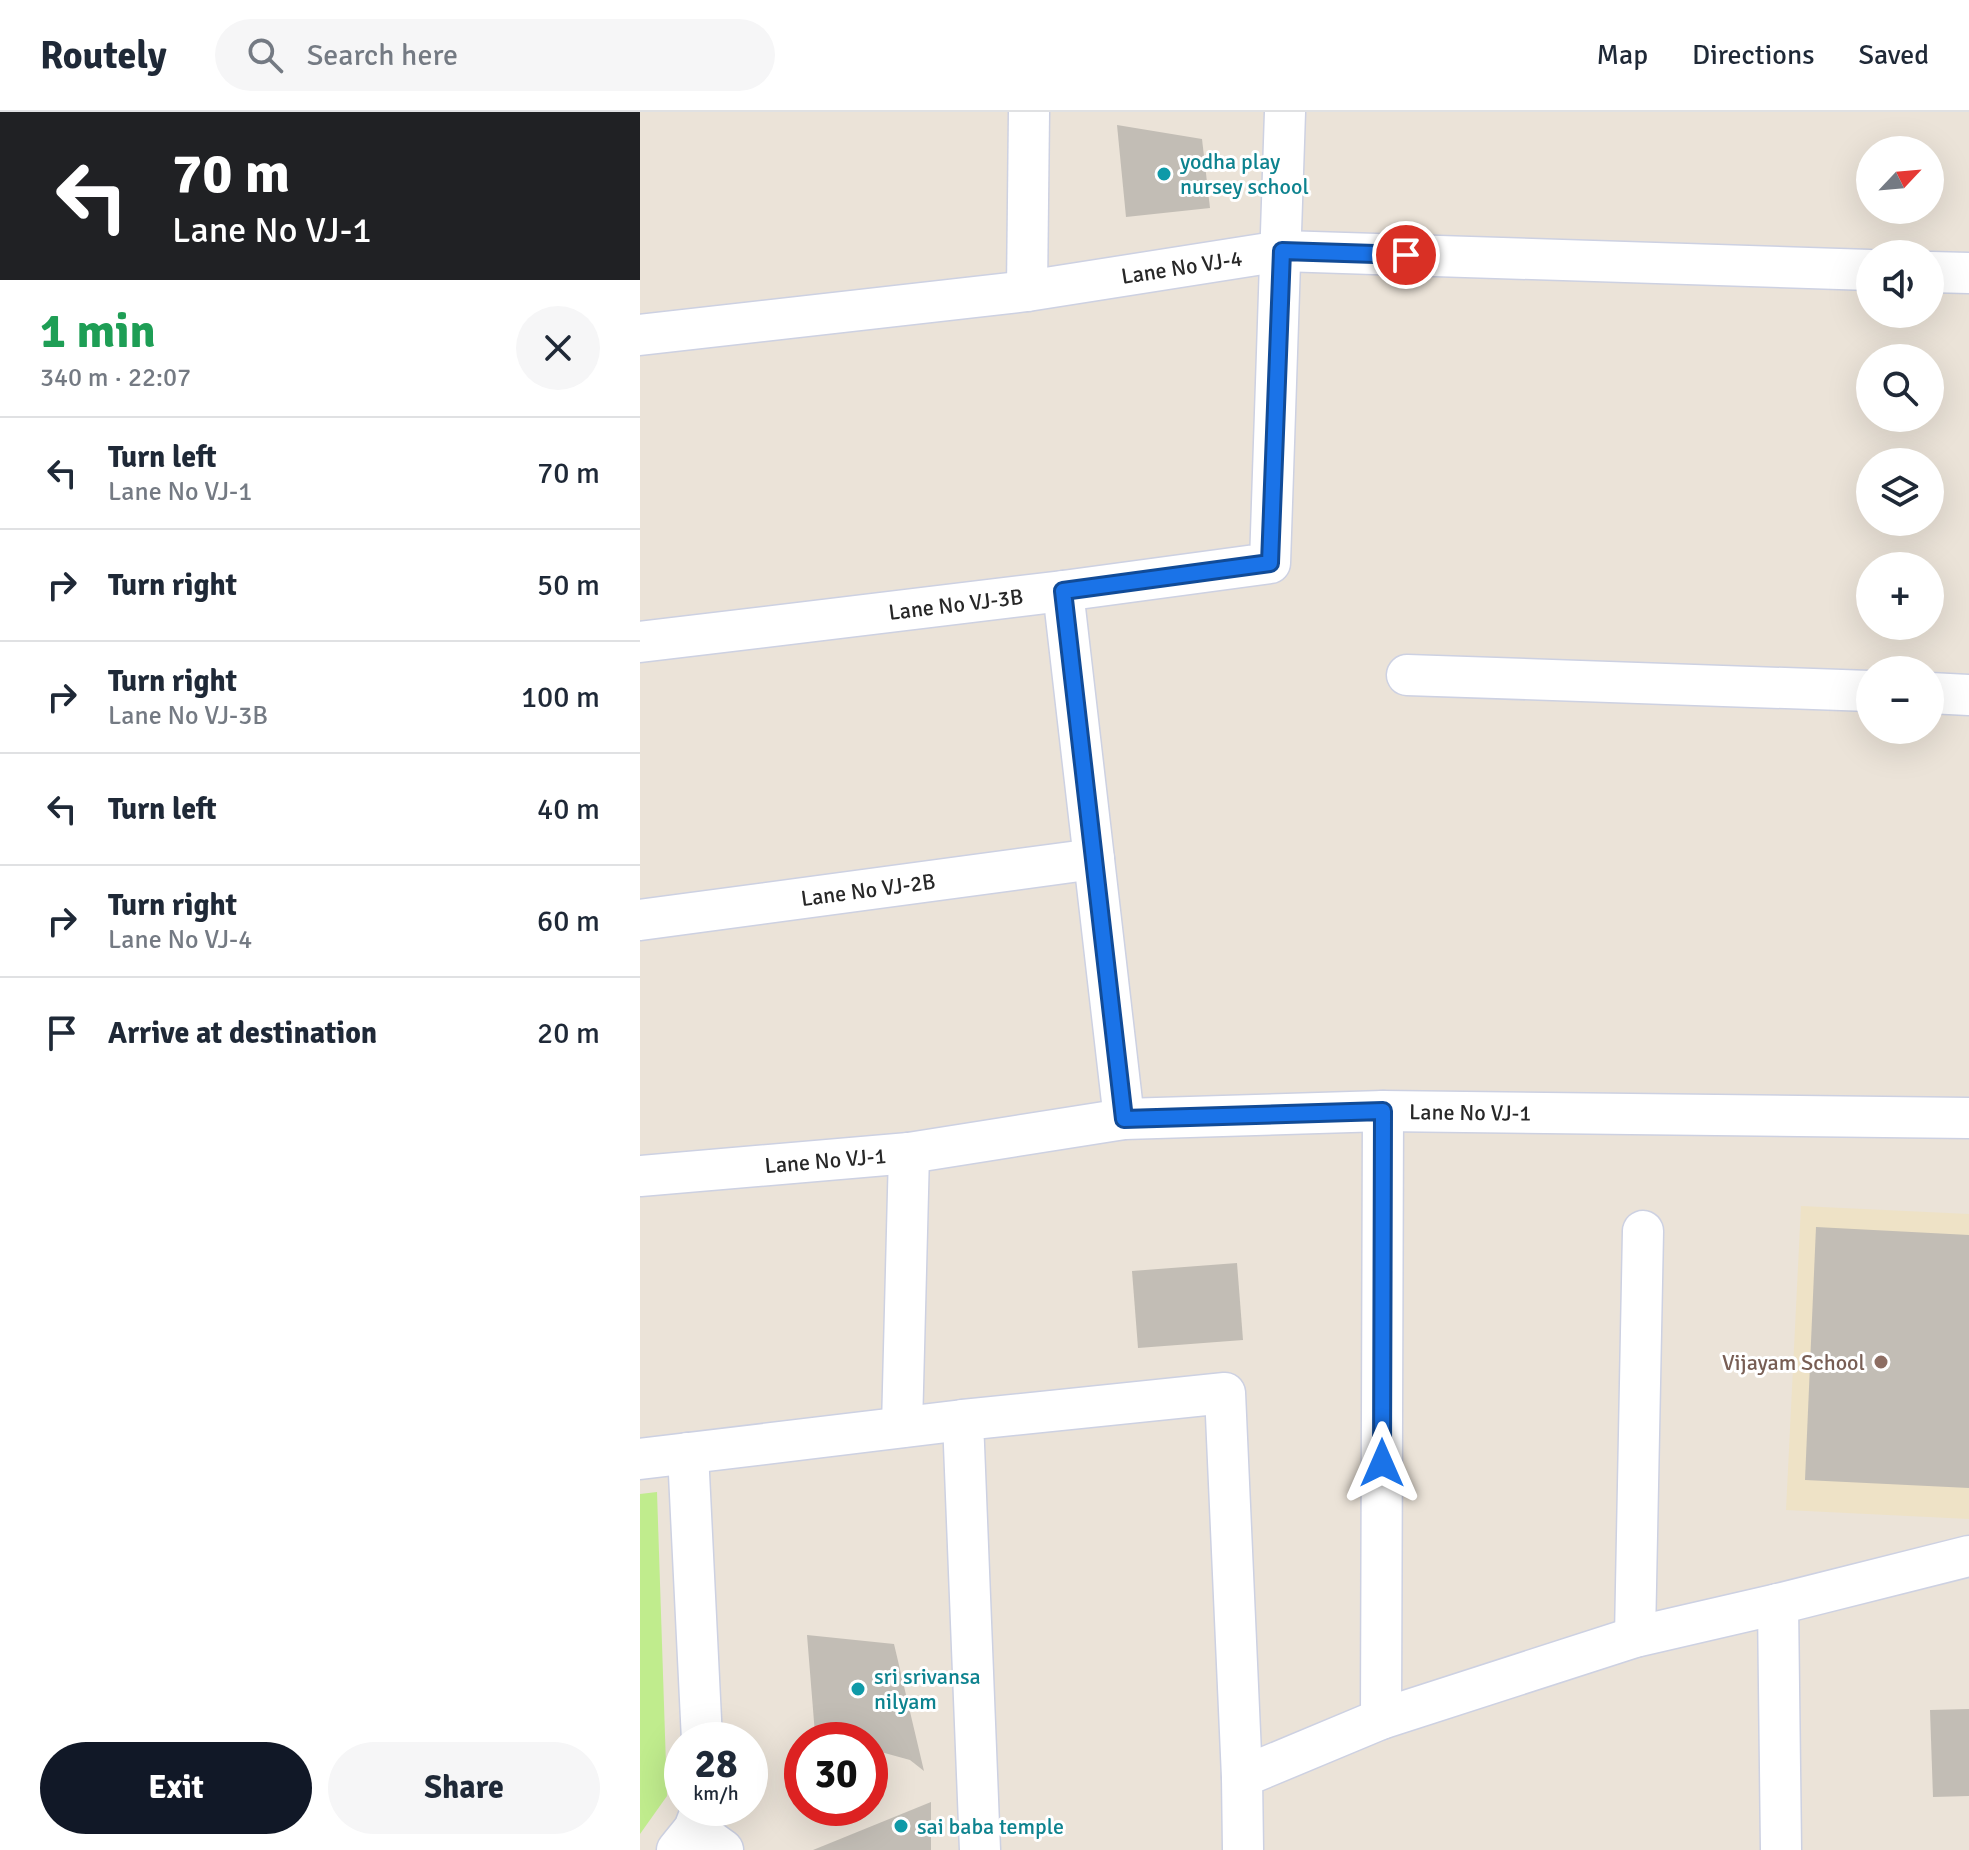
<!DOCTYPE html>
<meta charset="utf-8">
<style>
body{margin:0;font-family:Signika,sans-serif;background:#f6f6f7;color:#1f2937;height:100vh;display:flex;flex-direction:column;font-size:30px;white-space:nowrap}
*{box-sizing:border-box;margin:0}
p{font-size:26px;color:#747a83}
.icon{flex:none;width:44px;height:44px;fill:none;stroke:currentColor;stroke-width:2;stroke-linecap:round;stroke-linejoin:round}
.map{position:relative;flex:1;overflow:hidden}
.drawer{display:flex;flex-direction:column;background:#fff;width:640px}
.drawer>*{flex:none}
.hud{background:#202124;color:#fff;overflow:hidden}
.needle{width:52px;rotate:64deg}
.fabs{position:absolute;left:1216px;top:24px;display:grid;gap:16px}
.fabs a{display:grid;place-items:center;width:88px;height:88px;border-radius:50%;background:#fff;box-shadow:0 8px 32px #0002;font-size:40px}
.speed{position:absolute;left:24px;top:1610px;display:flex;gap:16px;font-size:40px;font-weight:700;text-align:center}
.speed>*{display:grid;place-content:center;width:104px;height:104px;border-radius:50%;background:#fff;box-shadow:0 8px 32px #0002;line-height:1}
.speed small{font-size:20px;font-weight:400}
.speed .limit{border:12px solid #d22;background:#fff;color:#111}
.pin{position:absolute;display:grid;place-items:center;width:68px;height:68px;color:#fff;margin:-34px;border:4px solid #fff;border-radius:50%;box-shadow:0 2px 8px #0007}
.me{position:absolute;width:88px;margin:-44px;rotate:0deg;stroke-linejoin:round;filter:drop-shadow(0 0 6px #0008)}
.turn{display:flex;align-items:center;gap:28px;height:168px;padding:0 40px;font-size:36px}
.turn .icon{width:104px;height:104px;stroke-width:2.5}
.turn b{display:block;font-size:56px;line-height:68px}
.round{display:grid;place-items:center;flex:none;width:84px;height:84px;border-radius:42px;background:#f6f6f7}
.head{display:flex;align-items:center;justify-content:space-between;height:136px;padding:0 40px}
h1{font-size:48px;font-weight:800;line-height:60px;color:#1e9e55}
.button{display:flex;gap:16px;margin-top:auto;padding:16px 40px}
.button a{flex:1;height:92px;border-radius:48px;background:#111827;color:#fff;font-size:32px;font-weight:800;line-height:92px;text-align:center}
.button a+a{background:#f6f6f7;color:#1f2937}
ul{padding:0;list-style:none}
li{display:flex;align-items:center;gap:24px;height:112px;padding:0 40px;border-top:2px solid #e0e1e3}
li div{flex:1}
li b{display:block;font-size:30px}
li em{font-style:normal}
header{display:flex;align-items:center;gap:48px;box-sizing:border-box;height:112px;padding:0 40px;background:#fff;border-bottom:2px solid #e0e1e3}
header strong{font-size:38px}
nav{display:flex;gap:44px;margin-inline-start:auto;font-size:28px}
.search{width:560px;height:72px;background:#f6f6f7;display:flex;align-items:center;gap:20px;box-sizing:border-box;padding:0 28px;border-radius:44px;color:#747a83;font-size:30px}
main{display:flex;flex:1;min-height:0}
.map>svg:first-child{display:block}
.education{fill:#eee2c6}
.pitch{fill:#c0ec8d}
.building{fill:#c2bdb5}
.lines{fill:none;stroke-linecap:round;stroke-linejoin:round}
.minor-casing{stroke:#cdd1e2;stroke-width:43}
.minor{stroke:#fff;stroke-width:40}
.route-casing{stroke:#114b97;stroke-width:20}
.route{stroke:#1a73e8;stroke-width:14}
.culture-dot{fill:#0f9aa8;stroke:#fff;stroke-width:3}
.education-dot{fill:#8d6e63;stroke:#fff;stroke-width:3}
.labels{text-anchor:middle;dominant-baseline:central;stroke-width:6;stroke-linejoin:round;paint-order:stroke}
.culture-label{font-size:22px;fill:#0d838f;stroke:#fff;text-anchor:start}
.street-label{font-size:22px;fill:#272727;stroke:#fff}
.education-label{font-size:22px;fill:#785e54;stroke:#fff;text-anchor:end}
</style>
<header>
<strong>Routely</strong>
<div class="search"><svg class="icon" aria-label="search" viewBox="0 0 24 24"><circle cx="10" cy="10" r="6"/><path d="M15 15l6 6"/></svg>Search here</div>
<nav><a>Map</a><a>Directions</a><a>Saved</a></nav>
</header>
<main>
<section class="drawer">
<div class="hud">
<div class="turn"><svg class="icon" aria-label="left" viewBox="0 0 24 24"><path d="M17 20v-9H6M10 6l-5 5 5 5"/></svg><div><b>70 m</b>Lane No VJ-1</div></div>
</div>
<div class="head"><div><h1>1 min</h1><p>340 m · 22:07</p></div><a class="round"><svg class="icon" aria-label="close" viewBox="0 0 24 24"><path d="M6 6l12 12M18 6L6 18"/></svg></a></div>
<ul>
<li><svg class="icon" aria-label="left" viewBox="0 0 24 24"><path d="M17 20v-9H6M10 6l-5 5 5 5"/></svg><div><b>Turn left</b><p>Lane No VJ-1</p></div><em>70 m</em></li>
<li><svg class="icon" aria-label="right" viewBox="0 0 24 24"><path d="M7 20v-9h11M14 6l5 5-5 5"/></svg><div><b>Turn right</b></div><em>50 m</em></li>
<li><svg class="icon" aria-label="right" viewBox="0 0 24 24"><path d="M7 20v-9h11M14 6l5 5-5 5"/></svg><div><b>Turn right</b><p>Lane No VJ-3B</p></div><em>100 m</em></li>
<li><svg class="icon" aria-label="left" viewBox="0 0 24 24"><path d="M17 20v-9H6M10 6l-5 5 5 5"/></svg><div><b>Turn left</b></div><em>40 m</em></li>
<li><svg class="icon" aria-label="right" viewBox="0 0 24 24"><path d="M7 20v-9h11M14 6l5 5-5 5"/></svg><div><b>Turn right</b><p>Lane No VJ-4</p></div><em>60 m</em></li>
<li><svg class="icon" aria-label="arrive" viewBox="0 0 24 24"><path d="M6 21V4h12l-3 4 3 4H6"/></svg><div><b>Arrive at destination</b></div><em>20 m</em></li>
</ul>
<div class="button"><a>Exit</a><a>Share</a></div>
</section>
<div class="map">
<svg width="1329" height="1738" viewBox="0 0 1329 1738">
<rect width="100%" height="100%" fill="#ebe3d8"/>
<polygon class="education" points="1161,1094 1329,1102 1329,1407 1146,1398"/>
<polygon class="pitch" points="17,1380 27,1684 0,1722 0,1382"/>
<g class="building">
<polygon points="477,13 562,27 570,96 486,105"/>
<polygon points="1176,1115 1329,1123 1329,1376 1165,1368"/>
<polygon points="597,1151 603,1228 498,1236 492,1159"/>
<polygon points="167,1523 254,1532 284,1659 270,1648 230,1637 230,1628 198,1628 175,1622"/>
<polygon points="1329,1597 1329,1684 1293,1685 1290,1598"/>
<polygon points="291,1690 291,1738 173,1738"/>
</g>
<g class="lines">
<defs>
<g id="minor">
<polyline points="1290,160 1329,161"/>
<polyline points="387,179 389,0"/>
<path id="s1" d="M0 223 387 179 642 139 1230 158"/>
<polyline points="423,479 484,1007"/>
<path id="s2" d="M0 530 423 479 630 451 645 0"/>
<polyline points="767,563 1230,579"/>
<polyline points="1290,581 1329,583"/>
<path id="s3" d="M0 808 454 747"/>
<path id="s4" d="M0 1064 269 1041 484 1007 743 999 1329 1006"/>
<polyline points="262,1315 269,1041"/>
<polyline points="48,1341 62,1628"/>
<polyline points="0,1347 323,1308"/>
<polyline points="995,1525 1003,1119"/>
<polyline points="741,1607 743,999"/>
<polyline points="54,1717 83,1738"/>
<polyline points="37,1738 54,1717 62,1696"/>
<polyline points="340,1738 323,1308 585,1281 602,1665"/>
<polyline points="603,1738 602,1665 741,1607 995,1525 1138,1492"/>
<polyline points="1141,1738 1138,1492 1329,1444"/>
</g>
</defs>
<use href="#minor" class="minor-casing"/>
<use href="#minor" class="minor"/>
</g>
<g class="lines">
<defs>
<polyline id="route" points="742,1351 743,999 484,1007 423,479 630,451 642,139 766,143"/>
</defs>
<use href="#route" class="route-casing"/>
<use href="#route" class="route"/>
</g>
<g class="culture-dot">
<circle cx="524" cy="62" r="8"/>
<circle cx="218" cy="1577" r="8"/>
<circle cx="261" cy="1714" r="8"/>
</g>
<circle class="education-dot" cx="1241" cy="1250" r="8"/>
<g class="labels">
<g class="culture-label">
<text x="540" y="49">yodha play<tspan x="540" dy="25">nursey school</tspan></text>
<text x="234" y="1564">sri srivansa<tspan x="234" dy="25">nilyam</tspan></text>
<text x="277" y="1714">sai baba temple</text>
</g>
<g class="street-label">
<text stroke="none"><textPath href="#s1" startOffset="546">Lane No VJ-4</textPath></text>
<text stroke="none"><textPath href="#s2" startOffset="318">Lane No VJ-3B</textPath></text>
<text stroke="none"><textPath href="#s3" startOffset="230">Lane No VJ-2B</textPath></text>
<text stroke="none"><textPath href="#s4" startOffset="834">Lane No VJ-1</textPath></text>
<text stroke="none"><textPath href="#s4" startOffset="186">Lane No VJ-1</textPath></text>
</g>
<g class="education-label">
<text x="1225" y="1250">Vijayam School</text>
</g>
</g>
</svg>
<div class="fabs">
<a><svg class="needle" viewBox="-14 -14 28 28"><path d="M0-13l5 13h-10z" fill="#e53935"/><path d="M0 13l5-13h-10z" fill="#747a83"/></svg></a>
<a><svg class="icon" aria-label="sound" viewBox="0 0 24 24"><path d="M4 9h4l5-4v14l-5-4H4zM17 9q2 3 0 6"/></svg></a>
<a><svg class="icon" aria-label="search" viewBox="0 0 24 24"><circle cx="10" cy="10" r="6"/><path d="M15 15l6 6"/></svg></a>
<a><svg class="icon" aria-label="layers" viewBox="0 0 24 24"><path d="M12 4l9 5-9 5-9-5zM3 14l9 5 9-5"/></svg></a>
<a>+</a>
<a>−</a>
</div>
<div class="speed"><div>28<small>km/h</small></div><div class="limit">30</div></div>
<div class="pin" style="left:766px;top:143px;background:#d93025"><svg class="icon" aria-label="arrive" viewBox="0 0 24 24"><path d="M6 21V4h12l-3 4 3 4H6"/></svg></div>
<svg class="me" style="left:742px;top:1351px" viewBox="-20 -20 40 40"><path d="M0-17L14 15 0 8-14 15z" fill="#1a73e8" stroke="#fff" stroke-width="4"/></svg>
</div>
</main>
